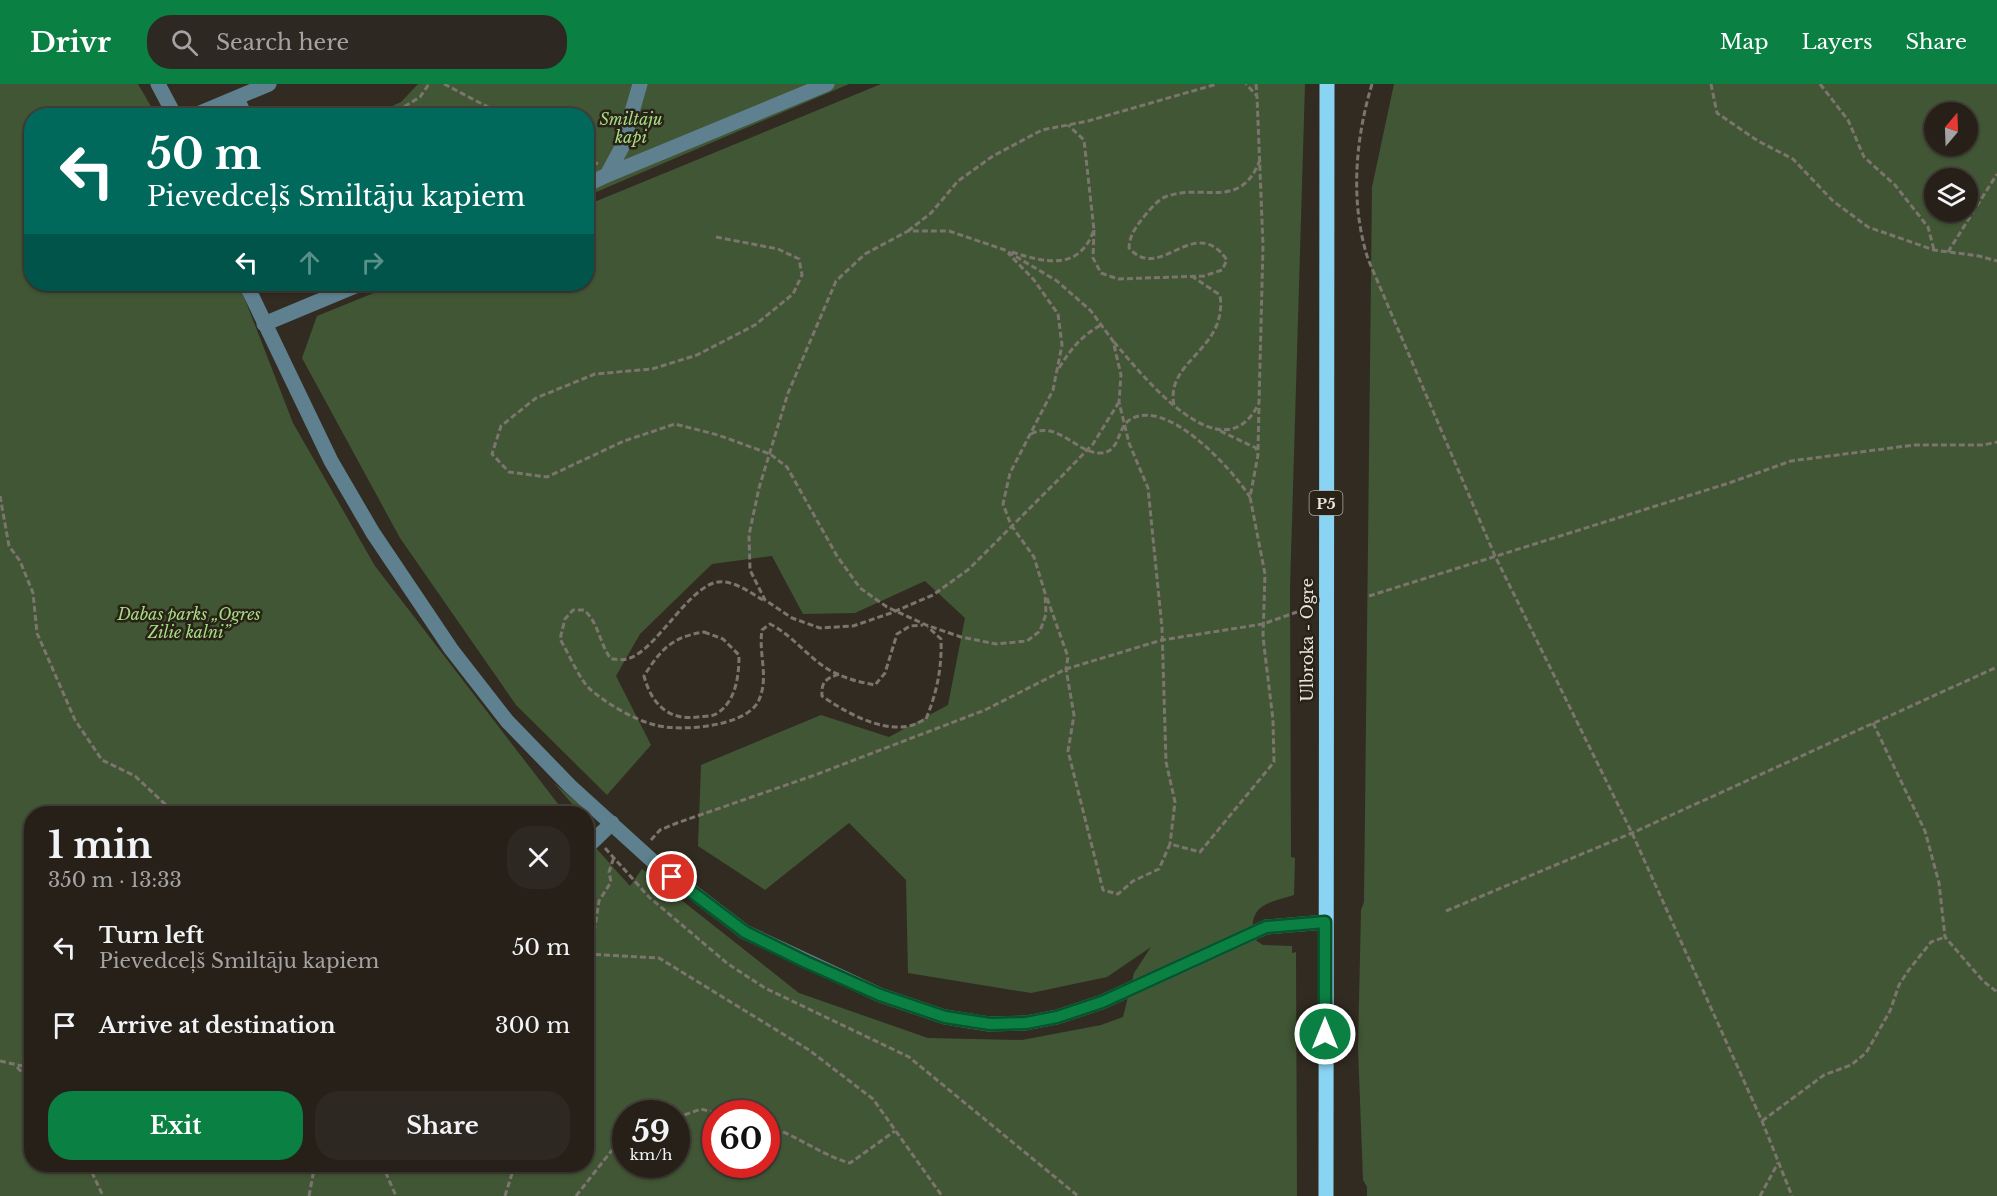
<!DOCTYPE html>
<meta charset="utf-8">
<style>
body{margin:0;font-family:"Libre Baskerville",serif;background:#2e2822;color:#f1f3f6;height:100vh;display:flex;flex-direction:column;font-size:22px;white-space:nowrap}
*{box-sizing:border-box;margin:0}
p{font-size:20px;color:#a4a3a2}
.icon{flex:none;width:33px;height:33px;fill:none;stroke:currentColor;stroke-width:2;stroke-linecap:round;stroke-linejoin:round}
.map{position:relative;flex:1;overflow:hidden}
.side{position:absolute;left:24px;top:722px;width:570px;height:366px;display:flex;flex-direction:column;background:#262019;border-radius:24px;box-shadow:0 2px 4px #0004,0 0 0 2px #423e38}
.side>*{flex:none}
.guide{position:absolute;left:24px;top:24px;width:570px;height:183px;border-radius:24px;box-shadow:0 2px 4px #0004,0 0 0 2px #423e38;background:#00695c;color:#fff;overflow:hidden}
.needle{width:39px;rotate:19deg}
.controls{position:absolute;left:1924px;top:18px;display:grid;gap:12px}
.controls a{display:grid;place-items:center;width:54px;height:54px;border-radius:50%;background:#262019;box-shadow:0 2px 4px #0004,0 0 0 2px #423e38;font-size:30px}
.speed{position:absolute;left:612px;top:1016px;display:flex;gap:12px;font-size:30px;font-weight:700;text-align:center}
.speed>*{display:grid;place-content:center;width:78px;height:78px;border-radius:50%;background:#262019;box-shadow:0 2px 4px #0004,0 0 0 2px #423e38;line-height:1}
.speed small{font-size:15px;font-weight:400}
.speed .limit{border:9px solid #d22;background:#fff;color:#111}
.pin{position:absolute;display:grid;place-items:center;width:51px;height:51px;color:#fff;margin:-26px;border:3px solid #fff;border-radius:50%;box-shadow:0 2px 6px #0007}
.me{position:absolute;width:66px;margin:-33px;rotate:0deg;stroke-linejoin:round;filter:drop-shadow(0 0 4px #0008)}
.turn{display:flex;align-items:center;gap:21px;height:126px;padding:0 24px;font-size:27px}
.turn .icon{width:78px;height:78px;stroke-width:2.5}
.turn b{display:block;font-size:42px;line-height:51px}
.lanes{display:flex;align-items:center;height:57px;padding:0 24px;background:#0003;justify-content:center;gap:30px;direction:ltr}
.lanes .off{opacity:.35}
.round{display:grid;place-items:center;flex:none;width:63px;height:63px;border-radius:24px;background:#2e2822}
.headline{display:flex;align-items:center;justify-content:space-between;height:102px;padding:0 24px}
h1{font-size:36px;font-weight:700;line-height:45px}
.button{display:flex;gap:12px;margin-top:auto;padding:12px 24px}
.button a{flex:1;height:69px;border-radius:24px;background:#0b8043;color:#fff;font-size:24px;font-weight:700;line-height:69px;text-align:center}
.button a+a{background:#2e2822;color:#f1f3f6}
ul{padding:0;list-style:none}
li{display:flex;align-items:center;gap:18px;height:78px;padding:0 24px}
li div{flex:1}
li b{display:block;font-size:22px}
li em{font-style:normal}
header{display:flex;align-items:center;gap:36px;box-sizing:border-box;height:84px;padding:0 30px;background:#0b8043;color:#fff}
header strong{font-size:28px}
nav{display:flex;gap:33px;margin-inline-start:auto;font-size:21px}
.search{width:420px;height:54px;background:#2e2822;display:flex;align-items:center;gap:15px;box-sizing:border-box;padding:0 21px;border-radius:24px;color:#a4a3a2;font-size:22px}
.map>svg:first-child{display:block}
.green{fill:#415634;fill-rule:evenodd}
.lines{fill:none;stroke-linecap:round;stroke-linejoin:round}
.path{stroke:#7b756d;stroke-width:3;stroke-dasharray:6 3;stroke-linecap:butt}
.minor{stroke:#5e808f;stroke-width:15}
.major{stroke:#8ad4f3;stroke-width:15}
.route-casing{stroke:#07532c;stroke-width:15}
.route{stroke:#0b8043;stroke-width:10}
.labels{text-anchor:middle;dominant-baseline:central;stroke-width:5;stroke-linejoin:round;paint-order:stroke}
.shield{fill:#282217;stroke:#afaaa2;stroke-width:1.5}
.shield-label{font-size:15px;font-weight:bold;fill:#e9e5de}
.park-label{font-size:16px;font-style:italic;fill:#a6dc84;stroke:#282217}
.street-label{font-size:16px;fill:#e9e5de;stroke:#282217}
</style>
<header>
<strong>Drivr</strong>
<div class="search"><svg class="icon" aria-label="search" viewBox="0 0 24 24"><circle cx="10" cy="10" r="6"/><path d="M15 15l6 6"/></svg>Search here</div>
<nav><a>Map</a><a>Layers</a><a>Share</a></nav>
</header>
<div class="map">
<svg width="1997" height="1112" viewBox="0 0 1997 1112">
<rect width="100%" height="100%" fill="#322b21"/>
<g class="green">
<path d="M0 0H138L156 31 32 32V200H239L293 339 375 482 565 729H32V1080H586L587 754 630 802 642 785 799 909 928 954 1022 956 1101 941 1123 933 1134 889 1151 863 1107 893 1031 909 908 889 906 796 849 739 765 806 698 762 701 681 821 631 889 653 948 621 965 534 925 497 855 529 803 530 772 472 712 480 640 550 616 592 651 661 607 711 516 621 400 454 302 274 317 232 396 200H586L587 121 881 0H1305L1290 505 1291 773 1295 774 1294 811C1267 819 1247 821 1254 855L1263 861 1292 862V869L1296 868 1297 1112H0ZM626 1029H676V1080H626ZM716 1029H766V1080H716Z"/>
<polygon points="418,0 849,0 587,112 586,32 381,32 379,28 401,18"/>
<path d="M1394 0H1997V1112H1367V1103L1363 1096 1358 964 1361 826 1364 818 1372 103ZM1935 28H1968V62H1935ZM1935 94H1968V128H1935Z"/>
<polygon points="554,699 592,731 592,741 587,735 586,729 580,729"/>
</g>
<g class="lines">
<g class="path">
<polyline points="444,0 505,32"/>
<polyline points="1256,0 1257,10"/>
<path d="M1372 0C1355 56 1350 119 1368 175L1495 472 1632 749 1762 1037 1792 1112"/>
<polyline points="1711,0 1717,29 1758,57 1793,75 1833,117 1868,143 1934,166 1979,172 1997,177"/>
<polyline points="1820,0 1848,36 1864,73 1895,101 1928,143 1934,166"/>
<polyline points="403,25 406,32"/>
<polyline points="389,32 420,13 429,0"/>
<polyline points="586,74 598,80"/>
<path d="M1094 146 1093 174 1101 189 1118 195 1204 192 1222 186 1227 176C1194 128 1161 200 1129 164 1130 151 1134 146 1142 135 1147 129 1157 116 1165 113 1203 98 1240 128 1260 76"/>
<polyline points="908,147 931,129 958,97 993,72 1042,46 1088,37 1217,0"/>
<polyline points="716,153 778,165 799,175 802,191 793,210 755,241 697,271 652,285 595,290 536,314 501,342 492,370 509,388 547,393 624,357 675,340 718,351 770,370 787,383 837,472 860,504 887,523 926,541 961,553 996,560 1027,557 1040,547 1046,530 1045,509 1034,473 1011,441 1003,420 1010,389 1053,306 1062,261 1058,230 1034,196 1008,169"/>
<path d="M1012 168C1046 179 1079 187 1094 146L1084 56 1068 41"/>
<polyline points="1948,168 1997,90"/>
<path d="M1114 258C1142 291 1223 394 1259 319L1263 162 1257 12 1246 0"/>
<path d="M1059 284C1071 265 1081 252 1101 241"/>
<polyline points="1119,318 1093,360 1059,395 969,485 933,511 891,529 853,542 820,544 792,534 765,516 750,486 749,451 759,404 788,309 836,197 865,170 908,147 949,147 1005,166 1057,197 1091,227 1113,257 1121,291 1119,318 1129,359 1148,404 1162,544 1166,678 1175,718 1170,760"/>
<path d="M1174 321C1165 276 1228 266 1220 211L1193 193"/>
<path d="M1031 350C1056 336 1075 367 1098 369 1122 370 1115 344 1131 335 1168 314 1232 385 1250 413"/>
<polyline points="1258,366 1259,321"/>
<polyline points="0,412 9,462 20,477 33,509 37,549 75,636 102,676 135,692 167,722 166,729"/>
<polyline points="1369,512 1729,399 1791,377 1914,361 1983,361 1997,358"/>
<polyline points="1047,514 1068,573 1066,585 1074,631 1068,667 1103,806 1118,810 1133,797 1159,785 1170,760 1200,768 1274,678 1273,636 1263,553 1265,490 1250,413 1258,371 1256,364 1216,345"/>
<path d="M763 516C751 509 739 500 725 498 694 492 660 563 630 574 624 577 617 575 611 575 599 559 599 539 584 526H573L565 535 560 555C568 568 580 597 591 606 607 620 635 636 655 641 680 648 744 643 758 618 770 594 758 570 762 546L770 540C792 551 806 571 826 584 840 593 858 598 875 601L885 589 897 550 910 542 923 541"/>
<path d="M704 548 723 555 739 571C739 592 736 618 716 630 711 633 703 632 697 633 668 637 651 619 644 592 661 565 672 553 704 548Z"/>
<path d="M839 590C826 595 821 597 822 612 845 628 880 648 909 642 915 641 921 637 926 635 937 608 942 584 941 555L928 543"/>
<polyline points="1873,639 1925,747 1939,799 1945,853 1983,897 1997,908"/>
<polyline points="651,756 660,746 677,739 815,691 985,626 1066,585 1162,556 1263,540 1297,528"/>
<polyline points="605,764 649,813 728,880 765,904 909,973 1078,1112"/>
<polyline points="1446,827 1632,749 1997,583"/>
<polyline points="586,870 659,874 809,966 873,1015 942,1112"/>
<polyline points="586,901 599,817 611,798 609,788 614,773"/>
<polyline points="0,977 32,984"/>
<polyline points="17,983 32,1000"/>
<polyline points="676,1034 701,1025 716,1029"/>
<polyline points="1762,1037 1824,991 1851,981 1866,969 1890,927 1899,901 1908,887 1931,858 1945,853"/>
<path d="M766 1042C796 1050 820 1071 850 1079L895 1047"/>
<polyline points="88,1080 103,1112"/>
<polyline points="382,1080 396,1112"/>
<polyline points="309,1112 315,1080"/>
<polyline points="505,1112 515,1080"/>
<polyline points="576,1112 620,1056 626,1053"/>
<polyline points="1760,1112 1778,1079"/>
</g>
<g class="minor">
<polyline points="158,0 175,32"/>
<polyline points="237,14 245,32"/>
<polyline points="193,32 269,0"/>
<polyline points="607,91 827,0"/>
<polyline points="586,101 607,91 622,63 640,0"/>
<polyline points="246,200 331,377 373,449 451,565 507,637 570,702 657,781 745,848 880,911 945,933 989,940 1026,939 1057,933 1102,918 1266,843 1325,838"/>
<polyline points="264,240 360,200"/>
<polyline points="586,764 612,739"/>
</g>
<polyline class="major" points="1326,1112 1327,0"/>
</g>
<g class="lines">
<defs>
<polyline id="route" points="672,793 745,848 806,878 880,911 945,933 990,940 1026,939 1057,933 1102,918 1266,843 1325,838 1325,950"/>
</defs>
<use href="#route" class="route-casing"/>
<use href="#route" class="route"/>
</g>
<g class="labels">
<rect class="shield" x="1309.5" y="407" width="33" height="24" rx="4.5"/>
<g class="shield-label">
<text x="1326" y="419">P5</text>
</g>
<g class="park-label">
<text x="631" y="35">Smiltāju<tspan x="631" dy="18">kapi</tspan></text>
<text x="189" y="530">Dabas parks „Ogres<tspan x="189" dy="18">Zilie kalni”</tspan></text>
</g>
<g class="street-label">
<text transform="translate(1307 556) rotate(-90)">Ulbroka - Ogre</text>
</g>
</g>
</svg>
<div class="controls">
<a><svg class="needle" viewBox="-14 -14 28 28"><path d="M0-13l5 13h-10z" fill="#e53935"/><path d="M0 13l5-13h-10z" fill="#a4a3a2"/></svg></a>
<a><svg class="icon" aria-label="layers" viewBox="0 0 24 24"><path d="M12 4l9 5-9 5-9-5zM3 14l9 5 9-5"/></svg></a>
</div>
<div class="speed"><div>59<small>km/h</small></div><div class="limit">60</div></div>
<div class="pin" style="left:672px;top:793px;background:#d93025"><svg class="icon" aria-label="arrive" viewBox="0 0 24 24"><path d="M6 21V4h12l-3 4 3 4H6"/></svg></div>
<svg class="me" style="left:1325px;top:950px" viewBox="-20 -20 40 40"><circle r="17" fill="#0b8043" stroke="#fff" stroke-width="3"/><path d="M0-11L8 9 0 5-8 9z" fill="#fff"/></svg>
<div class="guide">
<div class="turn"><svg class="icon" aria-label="left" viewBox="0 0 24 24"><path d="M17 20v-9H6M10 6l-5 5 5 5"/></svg><div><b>50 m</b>Pievedceļš Smiltāju kapiem</div></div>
<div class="lanes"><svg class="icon" aria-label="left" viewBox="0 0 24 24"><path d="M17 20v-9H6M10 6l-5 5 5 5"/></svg><svg class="icon off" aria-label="ahead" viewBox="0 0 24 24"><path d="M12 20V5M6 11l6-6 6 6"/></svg><svg class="icon off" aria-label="right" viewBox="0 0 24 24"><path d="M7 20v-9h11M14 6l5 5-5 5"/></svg></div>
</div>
<section class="side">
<div class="headline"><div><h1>1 min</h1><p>350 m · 13:33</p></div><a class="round"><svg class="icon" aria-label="close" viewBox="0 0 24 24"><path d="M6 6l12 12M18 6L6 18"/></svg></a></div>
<ul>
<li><svg class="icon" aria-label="left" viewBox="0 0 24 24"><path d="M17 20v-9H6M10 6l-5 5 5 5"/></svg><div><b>Turn left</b><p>Pievedceļš Smiltāju kapiem</p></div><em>50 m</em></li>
<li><svg class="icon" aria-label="arrive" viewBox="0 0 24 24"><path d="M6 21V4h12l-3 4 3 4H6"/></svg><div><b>Arrive at destination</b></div><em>300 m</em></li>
</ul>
<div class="button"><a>Exit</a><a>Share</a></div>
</section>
</div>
